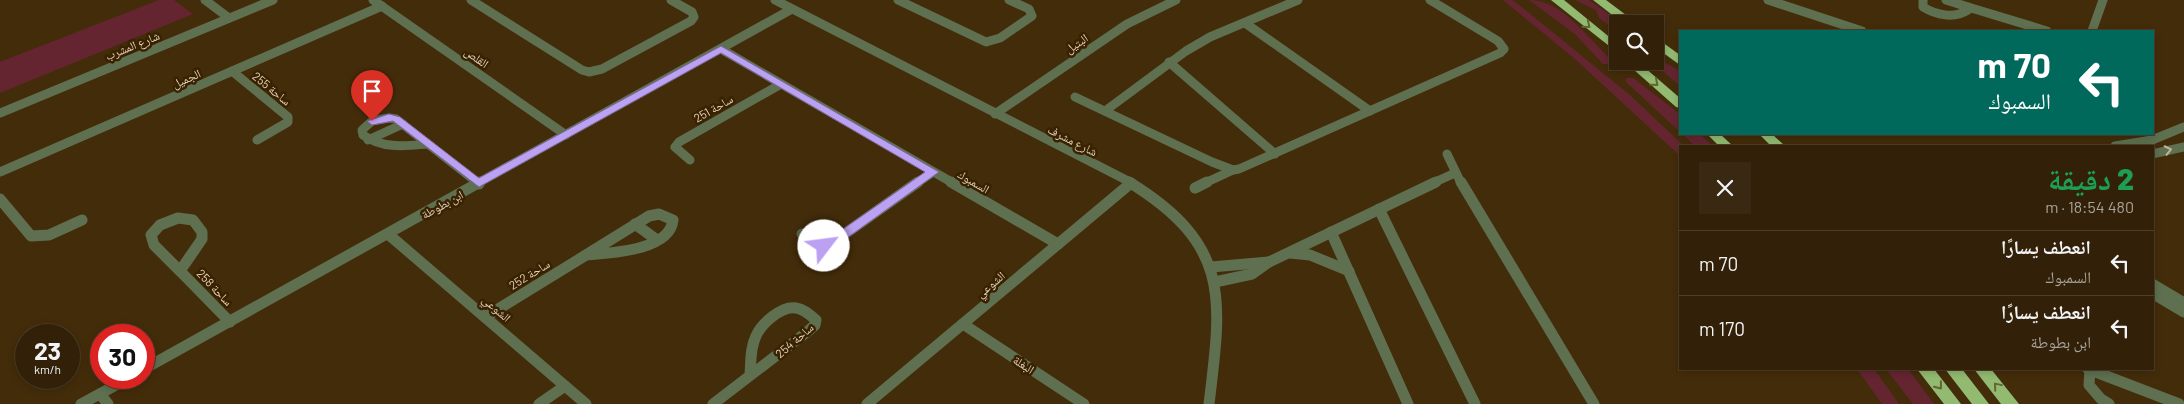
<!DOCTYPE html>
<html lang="ar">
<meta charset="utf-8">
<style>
body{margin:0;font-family:Barlow,"Noto Naskh Arabic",sans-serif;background:#3a2912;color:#f1f3f6;direction:rtl;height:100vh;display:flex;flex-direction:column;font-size:19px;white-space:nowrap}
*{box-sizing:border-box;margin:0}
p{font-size:16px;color:#a8a39c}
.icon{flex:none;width:28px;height:28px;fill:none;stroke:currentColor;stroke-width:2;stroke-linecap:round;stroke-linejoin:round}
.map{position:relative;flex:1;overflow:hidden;direction:ltr}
.panel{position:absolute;left:1679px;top:145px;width:475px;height:225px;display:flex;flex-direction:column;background:#322108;border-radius:0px;box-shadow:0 2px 8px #0003,0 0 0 1px #4d3e29;direction:rtl}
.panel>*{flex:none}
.guide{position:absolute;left:1679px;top:30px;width:475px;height:105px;border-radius:0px;box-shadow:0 2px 8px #0003,0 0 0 1px #4d3e29;direction:rtl;background:#00695c;color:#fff;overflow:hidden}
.tools{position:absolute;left:1609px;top:15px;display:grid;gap:10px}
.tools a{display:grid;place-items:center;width:55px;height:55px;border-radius:0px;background:#322108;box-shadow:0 2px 8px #0003,0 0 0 1px #4d3e29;font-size:25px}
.speed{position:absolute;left:15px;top:324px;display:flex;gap:10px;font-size:25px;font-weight:700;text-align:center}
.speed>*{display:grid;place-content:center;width:65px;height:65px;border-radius:50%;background:#322108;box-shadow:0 2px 8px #0003,0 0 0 1px #4d3e29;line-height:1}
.speed small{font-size:12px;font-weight:400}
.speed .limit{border:8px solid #d22;background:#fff;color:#111}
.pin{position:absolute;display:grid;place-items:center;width:42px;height:42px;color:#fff;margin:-51px -21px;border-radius:50% 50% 50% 0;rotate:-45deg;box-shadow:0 0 5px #0007}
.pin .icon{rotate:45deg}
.me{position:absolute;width:55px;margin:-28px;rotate:60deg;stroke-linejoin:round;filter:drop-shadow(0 0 4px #0008)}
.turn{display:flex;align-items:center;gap:18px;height:105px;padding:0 20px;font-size:22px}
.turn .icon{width:65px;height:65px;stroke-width:2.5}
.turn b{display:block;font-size:35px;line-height:42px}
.round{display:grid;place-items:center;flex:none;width:52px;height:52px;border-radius:0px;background:#3a2912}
.headline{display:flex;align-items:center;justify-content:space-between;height:85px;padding:0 20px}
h1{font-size:30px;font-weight:800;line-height:38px;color:#1e9e55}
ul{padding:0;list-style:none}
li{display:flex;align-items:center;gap:15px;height:65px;padding:0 20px;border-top:1px solid #4d3e29}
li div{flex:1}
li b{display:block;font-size:19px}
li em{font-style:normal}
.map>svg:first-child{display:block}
.green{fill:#642531}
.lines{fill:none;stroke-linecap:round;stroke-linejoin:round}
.minor-far1{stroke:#5e7050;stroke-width:9}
.minor{stroke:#5e7050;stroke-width:11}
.tertiary-far1{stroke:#5e7050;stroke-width:9}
.tertiary{stroke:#5e7050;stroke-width:11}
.trunk{fill:#92ba71;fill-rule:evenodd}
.oneway{stroke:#616633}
.oneway2{stroke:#bcb59c}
.route{fill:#bca0f2;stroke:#7a689d}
.labels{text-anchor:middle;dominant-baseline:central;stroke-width:5;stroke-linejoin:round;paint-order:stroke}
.street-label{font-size:12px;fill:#e5d2bc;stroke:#392200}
</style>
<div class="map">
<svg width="2184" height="404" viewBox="0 0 2184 404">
<rect width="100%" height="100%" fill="#432c0a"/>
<g class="green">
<polygon points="159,0 174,0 193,14 0,93 0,62"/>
<polygon points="1503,0 1512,0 1519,5 1630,95 1684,146 1680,146 1680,156 1575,59"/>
<path d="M1529 0C1566 0 1590 44 1618 65L1603 64 1575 34Z"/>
<polygon points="1575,0 1589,0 1622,24 1611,27 1599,18 1596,10"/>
<polygon points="1655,57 1680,71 1680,86 1651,61 1655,61"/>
<polygon points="1626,78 1633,78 1680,114 1680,132 1626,82"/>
<polygon points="1682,134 1700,134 1713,146 1695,146"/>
<polygon points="1857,369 1874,369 1899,404 1882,404"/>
<polygon points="1886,369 1908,369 1934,404 1913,404"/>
</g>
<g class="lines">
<g class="minor-far1">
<polyline points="373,0 566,135"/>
<polyline points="471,0 582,70 589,72 602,69 691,21 694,17 692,12 671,0"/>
<polyline points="898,0 986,42 1000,38 1032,16 1029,9 1009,0"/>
<polyline points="1768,0 1862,31"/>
<path d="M1923 0V7C1936 15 1954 19 1968 10V7L1946 0"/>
<polyline points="1968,7 2047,31"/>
<polyline points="1245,23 1370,111"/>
<polyline points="2092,31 2103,0"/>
<polyline points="721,49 953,183"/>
<polyline points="1169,62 1275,154"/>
<polyline points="232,71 288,117 288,122 257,140"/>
<polyline points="1075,97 1212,162 1233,170 1239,169 1500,53 1504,49 1498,41 1430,0"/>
<polyline points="1105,111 1186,51 1210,37 1298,0"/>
<polyline points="995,114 1127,24 1176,0"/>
<path d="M389 118 396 119 428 144C405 146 383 149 363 135L362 130 372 121Z"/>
<polyline points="368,140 403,124"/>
<polyline points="428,144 478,183"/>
<polyline points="1447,154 1461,183"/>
<polyline points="690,160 675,147 679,142 781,84"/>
<polyline points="0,172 382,6"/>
<polyline points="478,183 792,9"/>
<polyline points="917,183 933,172"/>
<polyline points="1205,183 1233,170"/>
<polyline points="1433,183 1455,173"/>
</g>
<g class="minor">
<polyline points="477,182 479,184"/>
<polyline points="951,182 1058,244"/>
<polyline points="1461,182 1594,404"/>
<polyline points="1195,188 1207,182"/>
<polyline points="0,199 31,236 49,235 82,220"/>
<polyline points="1379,209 1475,404"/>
<path d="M659 214 673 220C670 251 609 253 586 255L649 216Z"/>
<polygon points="178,218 193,220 202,232 202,239 180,271 154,245 151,235 160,225"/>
<polyline points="635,224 657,240"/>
<polyline points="1331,232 1408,404"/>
<polyline points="388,234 586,404"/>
<polyline points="802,234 818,244 829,245 918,182"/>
<polyline points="1290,253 1310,255 1349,271"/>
<polyline points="1211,267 1269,262"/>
<polyline points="180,271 230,322"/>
<polyline points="1215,282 1252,274 1269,262 1436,182"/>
<polyline points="2152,284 2184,303"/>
<polyline points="2152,293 2184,312"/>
<polyline points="487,316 586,255"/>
<polyline points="963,324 1084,404"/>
<polyline points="144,369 480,182"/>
<polyline points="2088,369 2179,404"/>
<polyline points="2090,370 2089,385 2101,399 2109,404"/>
<polyline points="100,394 108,404"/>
<polyline points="81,404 129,378"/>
<polyline points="539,404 565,386"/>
<path d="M713 404 807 332 815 325 816 320C810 315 804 309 796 308 782 305 761 324 756 336 750 348 751 362 750 375"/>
<polyline points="867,404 1131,183"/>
</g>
<g class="tertiary-far1">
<polyline points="205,0 229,18"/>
<polyline points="775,0 1132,183"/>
<polyline points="0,113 273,0"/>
<polyline points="2115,146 2152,140 2184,127"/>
<polyline points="2152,154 2184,147"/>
</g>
<path class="tertiary" d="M1129 182C1231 245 1222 297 1209 404"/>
<g class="trunk">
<polygon points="1551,0 1564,0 1618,44 1618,53"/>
<polygon points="1593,0 1606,0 1638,24 1624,24"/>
<polygon points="1655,37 1680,55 1680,65 1655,47"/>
<polygon points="1624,61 1637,61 1680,98 1680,108 1676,107"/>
<polygon points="1707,134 1720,134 1733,146 1719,146"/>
<polygon points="1759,134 1772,134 1785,146 1771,146"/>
<polygon points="1917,369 1934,369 1961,404 1944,404"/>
<polygon points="1945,369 1962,369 1989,404 1972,404"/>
<polygon points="1974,369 1991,369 2019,404 2001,404"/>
</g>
</g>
<defs><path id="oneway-chevron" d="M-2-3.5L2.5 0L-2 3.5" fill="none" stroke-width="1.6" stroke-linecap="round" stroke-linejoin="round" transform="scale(1.25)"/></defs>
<g class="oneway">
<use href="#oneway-chevron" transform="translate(1587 25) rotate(39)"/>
<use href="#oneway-chevron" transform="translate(1655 83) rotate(41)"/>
<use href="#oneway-chevron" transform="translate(1939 386) rotate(52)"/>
<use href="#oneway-chevron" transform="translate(1997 386) rotate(-130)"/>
</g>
<use class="oneway2" href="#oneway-chevron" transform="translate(2168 150) rotate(-12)"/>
<polygon class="route" points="721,46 939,172 833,248 819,249 819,243 826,241 925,172 721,53 479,187 393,121 372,125 367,121 389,114 400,117 479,178"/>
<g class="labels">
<g class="street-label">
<text transform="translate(1076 43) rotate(-34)">البتيل</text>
<text transform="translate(132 45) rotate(-22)">شارع المشرب</text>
<text transform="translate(477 57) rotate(35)">القلص</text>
<text transform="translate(186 78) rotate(-24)">الجميل</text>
<text transform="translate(272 88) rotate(39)">ساحة 255</text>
<text transform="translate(713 108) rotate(-30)">ساحة 251</text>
<text transform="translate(1073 140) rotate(27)">شارع مشرف</text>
<text transform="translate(974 181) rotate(30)">السمبوك</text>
<text transform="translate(442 204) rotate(-29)">ابن بطوطة</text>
<text transform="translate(529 274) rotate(-32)">ساحة 252</text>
<text transform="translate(990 284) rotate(-40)">الشوعي</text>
<text transform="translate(215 287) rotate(46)">ساحة 258</text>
<text transform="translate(497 308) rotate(41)">الشوعي</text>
<text transform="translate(794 340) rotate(-41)">ساحة 254</text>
<text transform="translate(1024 364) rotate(33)">البغلة</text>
</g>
</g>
</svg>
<div class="tools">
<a><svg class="icon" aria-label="search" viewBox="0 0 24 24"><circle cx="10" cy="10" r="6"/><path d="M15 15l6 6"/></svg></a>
</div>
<div class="speed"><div>23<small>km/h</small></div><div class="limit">30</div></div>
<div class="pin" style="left:372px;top:121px;background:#d93025"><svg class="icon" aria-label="arrive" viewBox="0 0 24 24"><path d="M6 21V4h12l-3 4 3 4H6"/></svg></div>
<svg class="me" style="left:824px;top:246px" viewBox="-20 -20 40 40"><circle r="19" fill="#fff"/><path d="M0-13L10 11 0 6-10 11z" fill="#bca0f2"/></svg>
<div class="guide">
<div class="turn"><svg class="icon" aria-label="left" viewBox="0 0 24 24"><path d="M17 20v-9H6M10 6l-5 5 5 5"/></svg><div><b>70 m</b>السمبوك</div></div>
</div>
<section class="panel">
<div class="headline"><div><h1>2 دقيقة</h1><p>480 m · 18:54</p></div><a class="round"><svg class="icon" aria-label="close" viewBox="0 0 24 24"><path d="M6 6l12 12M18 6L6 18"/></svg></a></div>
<ul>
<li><svg class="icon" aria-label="left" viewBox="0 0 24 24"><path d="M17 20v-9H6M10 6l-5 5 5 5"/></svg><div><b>انعطف يسارًا</b><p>السمبوك</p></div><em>70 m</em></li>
<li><svg class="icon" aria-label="left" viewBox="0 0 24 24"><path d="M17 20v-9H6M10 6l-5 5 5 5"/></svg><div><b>انعطف يسارًا</b><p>ابن بطوطة</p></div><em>170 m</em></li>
</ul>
</section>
</div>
